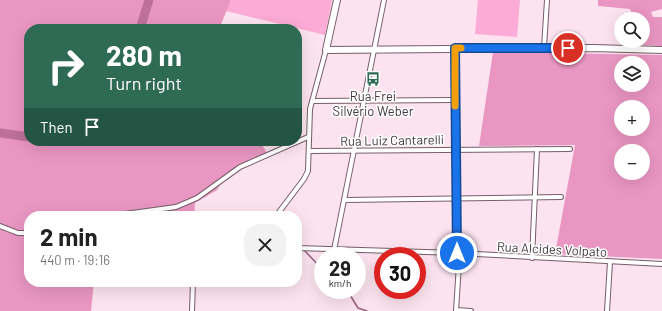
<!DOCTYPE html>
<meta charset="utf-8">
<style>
body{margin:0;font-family:Barlow,sans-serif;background:#f2f2f2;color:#222;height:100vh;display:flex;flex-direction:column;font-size:15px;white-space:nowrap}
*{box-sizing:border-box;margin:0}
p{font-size:13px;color:#767676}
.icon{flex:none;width:22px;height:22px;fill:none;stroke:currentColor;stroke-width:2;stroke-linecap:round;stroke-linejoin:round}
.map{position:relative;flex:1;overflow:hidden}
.details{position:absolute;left:24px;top:211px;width:278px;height:76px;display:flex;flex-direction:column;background:#fff;border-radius:16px;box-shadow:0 4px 16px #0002}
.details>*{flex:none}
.top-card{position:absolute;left:24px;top:24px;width:278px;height:122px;border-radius:16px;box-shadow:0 4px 16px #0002;background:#2e6a54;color:#fff;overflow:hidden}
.fabs{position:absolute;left:614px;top:12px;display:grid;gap:8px}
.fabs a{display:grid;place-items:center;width:36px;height:36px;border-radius:50%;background:#fff;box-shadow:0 4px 16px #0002;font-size:20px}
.speed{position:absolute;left:314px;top:247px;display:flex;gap:8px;font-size:20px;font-weight:700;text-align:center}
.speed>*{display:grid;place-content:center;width:52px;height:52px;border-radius:50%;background:#fff;box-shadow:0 4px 16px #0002;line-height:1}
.speed small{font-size:10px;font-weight:400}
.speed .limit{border:6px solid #d22;background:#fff;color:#111}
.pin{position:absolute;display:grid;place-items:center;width:34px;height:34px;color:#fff;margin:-17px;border:2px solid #fff;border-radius:50%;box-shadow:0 1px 4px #0007}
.me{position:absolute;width:44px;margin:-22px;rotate:0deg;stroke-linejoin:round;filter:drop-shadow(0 0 3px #0008)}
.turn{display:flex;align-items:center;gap:14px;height:84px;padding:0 16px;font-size:18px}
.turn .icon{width:52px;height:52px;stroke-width:2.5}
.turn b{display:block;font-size:28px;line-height:34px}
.then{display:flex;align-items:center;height:38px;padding:0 16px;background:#0003;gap:8px;font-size:15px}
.round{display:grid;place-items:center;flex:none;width:42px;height:42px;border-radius:16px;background:#f2f2f2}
.summary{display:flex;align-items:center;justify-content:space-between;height:68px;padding:0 16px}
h1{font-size:24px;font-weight:700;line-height:30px}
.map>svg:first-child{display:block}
.green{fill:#fbabd5}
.forest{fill:#e996c2;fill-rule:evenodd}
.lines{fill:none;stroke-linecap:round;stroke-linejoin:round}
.stream{stroke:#99607e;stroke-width:1.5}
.river{stroke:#be709a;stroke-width:9}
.street-casing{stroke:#775e6a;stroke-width:6}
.secondary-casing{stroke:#775e6a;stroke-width:8}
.street{stroke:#fff;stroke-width:4}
.secondary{stroke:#fff;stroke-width:6}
.route-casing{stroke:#114b97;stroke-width:10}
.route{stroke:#1a73e8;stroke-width:7}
.slow{stroke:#f59e0b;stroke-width:7}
.labels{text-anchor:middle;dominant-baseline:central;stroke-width:3;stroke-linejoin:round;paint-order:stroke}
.poi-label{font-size:13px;fill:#44393e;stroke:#fff}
.street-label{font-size:13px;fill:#44393e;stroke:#fff}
</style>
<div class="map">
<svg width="662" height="311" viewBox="0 0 662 311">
<rect width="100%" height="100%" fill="#fce3ef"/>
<g class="green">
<polygon points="231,0 332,0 325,35 226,11"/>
<polygon points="478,0 520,0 517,37 475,34"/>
</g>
<g class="forest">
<polygon points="0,0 231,0 219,29 29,29 29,141 260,141 267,153 249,161 223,180 217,190 195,203 194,216 29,216 29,282 94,282 91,311 0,311"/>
<polygon points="598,0 662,0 662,9 651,12 653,17 662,17 662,46 641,45 643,41 643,19 634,19 630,9 598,6"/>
<path d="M493 52 662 55V259L555 254 575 145 479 146ZM621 63H643V85H621ZM621 107H643V129H621ZM621 151H643V173H621Z"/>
</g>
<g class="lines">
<g class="stream">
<polyline points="297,242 298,242"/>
<polyline points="304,250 323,270"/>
<polyline points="337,290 350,295 358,308 367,311"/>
</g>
<g class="river">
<polyline points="140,29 149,0"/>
<polyline points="0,133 29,137"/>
</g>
<defs>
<g id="street">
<polyline points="455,48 457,253 459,264 456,311"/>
<polyline points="544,48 547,0"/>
<polyline points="312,101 455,100"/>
<polyline points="309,151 570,149"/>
<polyline points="344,200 561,197"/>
<polyline points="110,216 176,207 197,198 240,167 308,137"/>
<polyline points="276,216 304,179 308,171 310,109 326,50"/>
<polyline points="0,226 18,233 29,233"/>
<polyline points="297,248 457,253 662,264"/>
<polyline points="334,250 384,0"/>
<polyline points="532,258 537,149"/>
<polyline points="456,310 471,311"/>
<polyline points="192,311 193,282"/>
<polyline points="607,311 610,262"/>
</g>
<polyline id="secondary" points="337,0 326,50 593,48 662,50"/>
</defs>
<use href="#street" class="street-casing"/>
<use href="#secondary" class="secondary-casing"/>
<use href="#street" class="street"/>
<use href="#secondary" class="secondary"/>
</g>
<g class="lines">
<defs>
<polyline id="route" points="457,253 455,48 568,48"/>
</defs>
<use href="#route" class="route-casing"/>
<use href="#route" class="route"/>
<polyline class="slow" points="455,106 455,48 461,48"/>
</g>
<defs>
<symbol id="bus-bare" viewBox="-9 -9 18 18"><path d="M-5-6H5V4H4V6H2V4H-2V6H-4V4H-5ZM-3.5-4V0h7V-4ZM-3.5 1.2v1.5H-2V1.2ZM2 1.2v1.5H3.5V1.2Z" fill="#2e6a54" stroke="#fff" stroke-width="2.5" paint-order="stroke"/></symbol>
</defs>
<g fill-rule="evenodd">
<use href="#bus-bare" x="363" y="69" width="20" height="20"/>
</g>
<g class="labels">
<g class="poi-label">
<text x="373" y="96">Rua Frei<tspan x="373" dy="15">Silvério Weber</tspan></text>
</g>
<g class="street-label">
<text transform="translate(392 140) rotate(-1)">Rua Luiz Cantarelli</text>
<text transform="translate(552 249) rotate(3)">Rua Alcides Volpato</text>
</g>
</g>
</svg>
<div class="fabs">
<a><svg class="icon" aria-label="search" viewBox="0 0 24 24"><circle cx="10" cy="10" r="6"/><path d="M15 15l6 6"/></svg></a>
<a><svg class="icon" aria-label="layers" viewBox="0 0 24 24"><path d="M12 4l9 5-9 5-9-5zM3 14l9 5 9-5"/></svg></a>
<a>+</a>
<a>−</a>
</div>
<div class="speed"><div>29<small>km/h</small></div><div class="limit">30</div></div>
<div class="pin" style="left:568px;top:48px;background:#d93025"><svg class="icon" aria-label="arrive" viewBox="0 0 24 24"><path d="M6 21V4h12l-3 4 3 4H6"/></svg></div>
<svg class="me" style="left:457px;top:253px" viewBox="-20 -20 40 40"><circle r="17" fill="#1a73e8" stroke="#fff" stroke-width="3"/><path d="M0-11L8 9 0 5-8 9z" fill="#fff"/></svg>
<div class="top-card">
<div class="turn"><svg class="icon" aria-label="right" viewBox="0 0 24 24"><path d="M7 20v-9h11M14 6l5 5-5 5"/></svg><div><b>280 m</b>Turn right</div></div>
<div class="then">Then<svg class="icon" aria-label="arrive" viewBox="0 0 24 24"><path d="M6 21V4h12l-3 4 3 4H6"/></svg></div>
</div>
<section class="details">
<div class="summary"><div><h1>2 min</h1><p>440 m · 19:16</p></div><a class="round"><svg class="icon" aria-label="close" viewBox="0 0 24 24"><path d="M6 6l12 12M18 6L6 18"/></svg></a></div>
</section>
</div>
